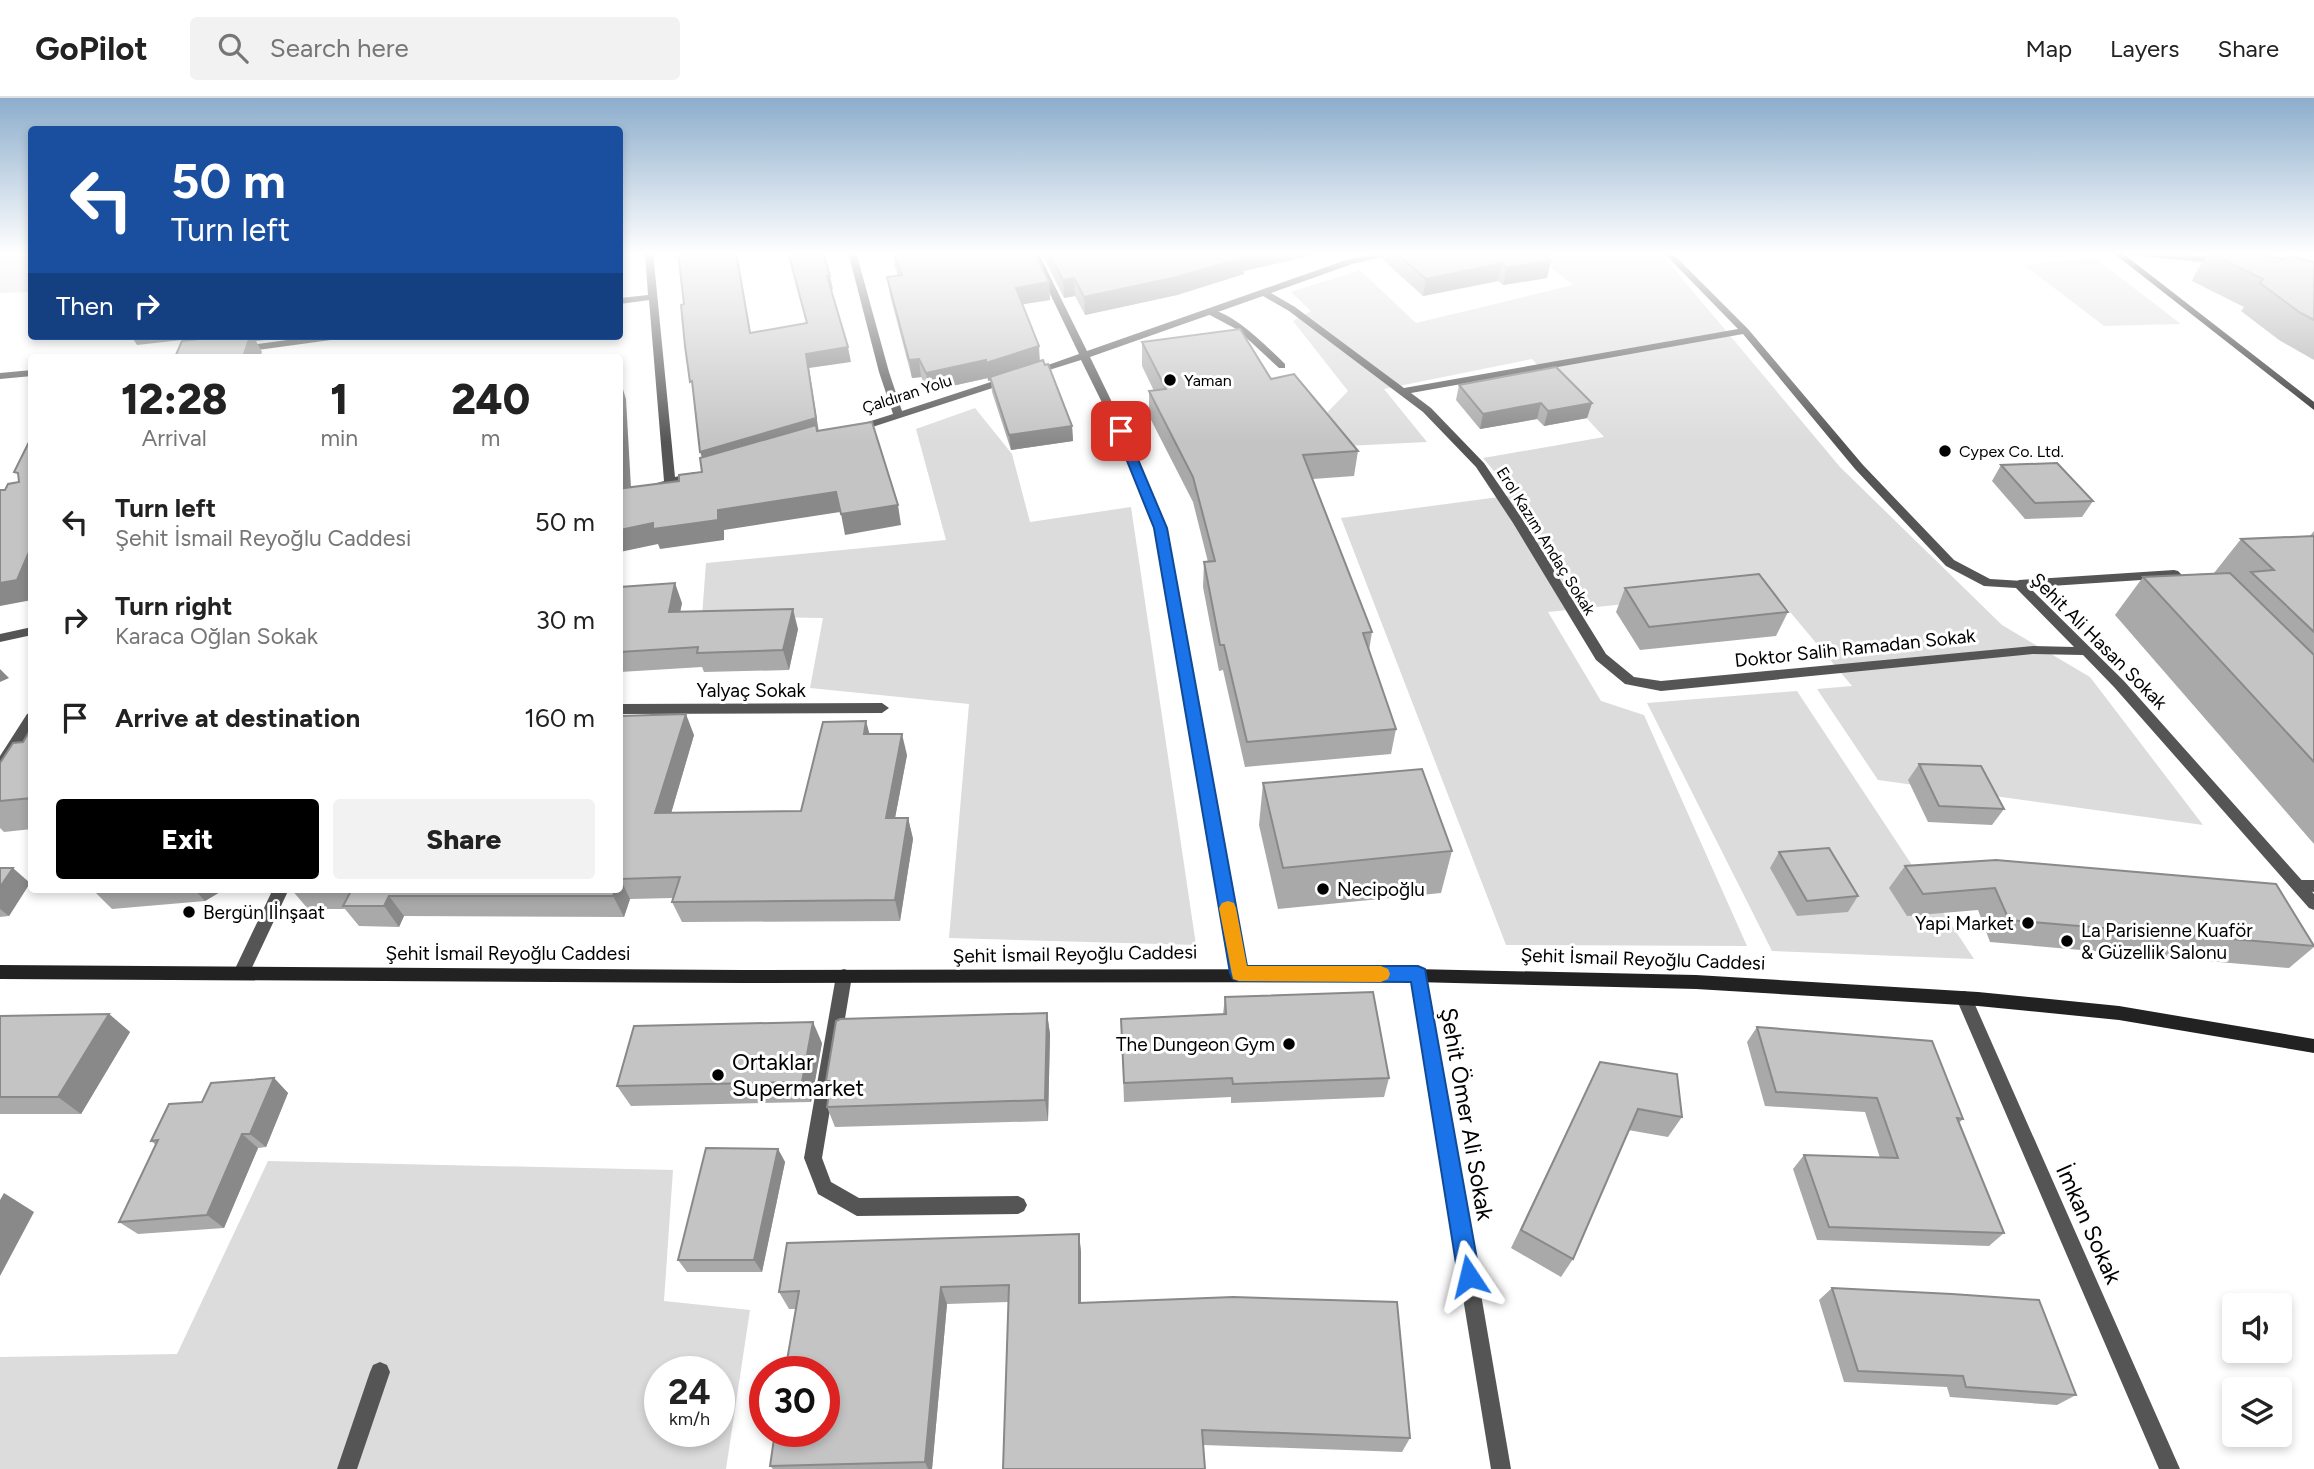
<!DOCTYPE html>
<meta charset="utf-8">
<style>
body{margin:0;font-family:Figtree,sans-serif;background:#f2f2f2;color:#222;height:100vh;display:flex;flex-direction:column;font-size:26px;white-space:nowrap}
*{box-sizing:border-box;margin:0}
p{font-size:23px;color:#767676}
.icon{flex:none;width:38px;height:38px;fill:none;stroke:currentColor;stroke-width:2;stroke-linecap:round;stroke-linejoin:round}
.map{position:relative;flex:1;overflow:hidden}
.sheet{position:absolute;left:28px;top:256px;width:595px;height:539px;display:flex;flex-direction:column;background:#fff;border-radius:7px;box-shadow:0 4px 10px #0003}
.sheet>*{flex:none}
.banner{position:absolute;left:28px;top:28px;width:595px;height:214px;border-radius:7px;box-shadow:0 4px 10px #0003;background:#1a4fa0;color:#fff;overflow:hidden}
.buttons{position:absolute;left:2222px;top:1195px;display:grid;gap:14px}
.buttons a{display:grid;place-items:center;width:70px;height:70px;border-radius:7px;background:#fff;box-shadow:0 4px 10px #0003;font-size:35px}
.speed{position:absolute;left:644px;top:1258px;display:flex;gap:14px;font-size:35px;font-weight:700;text-align:center}
.speed>*{display:grid;place-content:center;width:91px;height:91px;border-radius:50%;background:#fff;box-shadow:0 4px 10px #0003;line-height:1}
.speed small{font-size:18px;font-weight:400}
.speed .limit{border:10px solid #d22;background:#fff;color:#111}
.pin{position:absolute;display:grid;place-items:center;width:60px;height:60px;color:#fff;margin:-30px;border-radius:14px;box-shadow:0 4px 10px #0006}
.me{position:absolute;width:77px;margin:-38px;rotate:350deg;stroke-linejoin:round;filter:drop-shadow(0 0 5px #0008)}
.turn{display:flex;align-items:center;gap:24px;height:147px;padding:0 28px;font-size:32px}
.turn .icon{width:91px;height:91px;stroke-width:2.5}
.turn b{display:block;font-size:49px;line-height:60px}
.then{display:flex;align-items:center;height:66px;padding:0 28px;background:#0003;gap:14px;font-size:26px}
.eta{display:flex;justify-content:space-evenly;align-items:center;height:119px;text-align:center}
.eta b{font-size:42px;font-weight:800;line-height:49px}
.action{display:flex;gap:14px;margin-top:auto;padding:14px 28px}
.action a{flex:1;height:80px;border-radius:7px;background:#000;color:#fff;font-size:28px;font-weight:800;line-height:80px;text-align:center}
.action a+a{background:#f2f2f2;color:#222}
ul{padding:0;list-style:none}
li{display:flex;align-items:center;gap:21px;height:98px;padding:0 28px}
li div{flex:1}
li b{display:block;font-size:26px}
li em{font-style:normal}
header{display:flex;align-items:center;gap:42px;box-sizing:border-box;height:98px;padding:0 35px;background:#fff;border-bottom:2px solid #e0e0e0}
header strong{font-size:33px}
nav{display:flex;gap:38px;margin-inline-start:auto;font-size:24px}
.search{width:490px;height:63px;background:#f2f2f2;display:flex;align-items:center;gap:18px;box-sizing:border-box;padding:0 24px;border-radius:7px;color:#767676;font-size:26px}
.map>svg:first-child{display:block}
.green{fill:#dcdcdc;fill-rule:evenodd}
.lines{fill:none;stroke-linecap:round;stroke-linejoin:round}
.lane{fill:#555;fill-rule:evenodd}
.street{fill:#555;fill-rule:evenodd}
.secondary{fill:#222;fill-rule:evenodd}
.wall{fill:#a9a9a9}
.shaded-wall{fill:#898989}
.building{fill:#c4c4c4;stroke:#898989;stroke-width:2}
.route{fill:#1a73e8;stroke:#114b97;stroke-width:2}
.slow{fill:#f59e0b}
.poi-dot{fill:#000;stroke:#fff;stroke-width:2.5}
.labels{text-anchor:middle;dominant-baseline:central;stroke-width:6;stroke-linejoin:round;paint-order:stroke}
.far-poi-label{font-size:16px;fill:#000;stroke:#fff;text-anchor:start}
.far-street-label{font-size:16px;fill:#000;stroke:#fff}
.street-label{font-size:19px;fill:#000;stroke:#fff}
.poi-label{font-size:19px;fill:#000;stroke:#fff;text-anchor:start}
.near-poi-label{font-size:23px;fill:#000;stroke:#fff;text-anchor:start}
.near-street-label{font-size:23px;fill:#000;stroke:#fff}
</style>
<header>
<strong>GoPilot</strong>
<div class="search"><svg class="icon" aria-label="search" viewBox="0 0 24 24"><circle cx="10" cy="10" r="6"/><path d="M15 15l6 6"/></svg>Search here</div>
<nav><a>Map</a><a>Layers</a><a>Share</a></nav>
</header>
<div class="map">
<svg width="2314" height="1371" viewBox="0 0 2314 1371">
<rect width="100%" height="100%" fill="#fff"/>
<g class="green">
<polygon points="0,154 31,154 31,194 0,195"/>
<polygon points="1532,154 1660,154 1840,369 2002,527 2090,579 2203,727 1878,682 1817,591 1852,588 1771,491 1548,514 1601,603 1644,617 1747,848 1506,847 1341,420 1514,397 1483,360 1604,339 1532,261 1384,291 1427,344 1285,351 1319,323 1348,293 1293,223 1311,213 1291,194 1360,172 1416,225 1573,187"/>
<polygon points="2095,160 2181,226 2104,228 2024,167"/>
<polygon points="975,310 1012,356 1030,424 1131,409 1196,847 949,840 969,606 810,590 823,520 702,518 706,465 946,442 916,331"/>
<polygon points="1797,593 1974,861 1772,853 1647,605"/>
<path d="M268 1063 673 1072 664 1203 750 1212 726 1371H0V1259L177 1256ZM660 1274H719V1334H660Z"/>
</g>
<g class="lines">
<g class="lane">
<path d="M1208 212C1231 211 1268 250 1285 266V270H1279L1238 232 1208 216Z"/>
<polygon points="2174,472 2178,473 2193,488 2195,491 2193,494 2185,494 2171,480 2019,490 2013,486 2019,482"/>
<polygon points="2301,782 2314,782 2314,794 2296,792 2293,788 2296,784"/>
<polygon points="844,871 850,873 852,878 822,1060 831,1084 859,1100 1018,1098 1024,1101 1027,1107 1024,1113 1018,1116 857,1118 818,1096 804,1060 836,878 838,873"/>
</g>
<g class="street">
<polygon points="645,154 653,154 675,379 695,374 700,377 620,402 620,396 664,383 649,202 620,206 620,200 648,197"/>
<polygon points="848,154 856,154 889,274 902,313 1003,280 1011,280 1011,284 860,333 852,333 852,329 893,316 879,274"/>
<path d="M1030 154H1038L1087 253 1346 162 1383 154H1396L1395 156 1352 166 1271 195 1295 209 1404 290 1738 231 1663 154H1671L1748 231 1863 367 1954 462 1990 481 2023 483 2124 583 2314 796V812L2309 810 2114 589 2083 557 2033 556 1661 593 1625 586 1596 562 1513 425 1476 369 1423 314 1289 213 1263 198 1090 259 1126 333 1166 430 1247 875 1245 880 1239 882 1233 880 1154 430 1116 333 1081 262 1033 277 1028 274 1079 256ZM1743 236 1855 371 1946 468 1984 488 2016 490 2074 549 2033 548 1661 583 1634 579 1606 556 1525 425 1484 365 1431 310 1411 295Z"/>
<polygon points="2124,154 2150,154 2221,160 2225,163 2221,166 2128,157"/>
<polygon points="317,238 343,238 338,241 242,254 237,251 242,248"/>
<polygon points="32,272 32,278 0,281 0,275"/>
<polygon points="32,529 32,537 0,544 0,536"/>
<polygon points="882,605 889,610 882,615 620,616 620,606"/>
<polygon points="32,614 32,631 5,673 0,674 0,658 27,616"/>
<polygon points="273,791 289,791 247,880 241,882 235,880 233,875"/>
<polygon points="1418,869 1424,871 1426,876 1511,1371 1491,1371 1410,876 1412,871"/>
<polygon points="1964,893 1970,895 1972,900 2180,1371 2159,1371 1956,900 1958,895"/>
<polygon points="380,1264 387,1267 390,1274 357,1371 337,1371 370,1274 373,1267"/>
</g>
<g class="secondary">
<polygon points="2112,154 2121,154 2314,304 2314,312"/>
<polygon points="0,867 742,872 1414,871 1696,877 1978,894 2119,908 2314,941 2314,955 2119,922 1978,908 1696,891 1414,884 742,885 0,881"/>
</g>
</g>
<g class="wall">
<polygon points="893,154 1049,184 1050,202 1023,206 1040,263 1072,328 1073,343 1011,352 992,294 991,282 988,283 988,280 929,293 921,279 912,280 890,197 887,179 898,178 895,170"/>
<polygon points="1041,154 1325,154 1244,173 1244,176 1177,197 1085,217 1075,198 1064,200"/>
<polygon points="1384,154 1541,154 1547,180 1503,187 1498,183 1423,198 1383,162"/>
<polygon points="2209,154 2244,154 2284,161 2314,164 2314,262 2279,242 2241,213 2244,209 2192,183 2195,176"/>
<polygon points="1142,244 1271,281 1358,353 1354,378 1313,381 1372,534 1369,553 1396,631 1391,656 1245,669 1223,572 1219,573 1203,489 1204,464 1208,464 1193,404 1149,318 1149,293 1154,293 1142,268"/>
<polygon points="1459,287 1592,305 1587,320 1544,328 1537,321 1480,331 1456,302"/>
<polygon points="2001,367 2093,403 2082,419 2025,421 1992,383"/>
<polygon points="2314,433 2314,746 2115,517 2143,479 2214,475 2241,441 2310,438"/>
<polygon points="620,489 682,505 680,514 798,531 789,572 704,574 702,569 620,574"/>
<polygon points="1625,490 1788,514 1776,538 1640,552 1616,514"/>
<polygon points="620,618 694,637 671,715 801,713 869,636 907,657 895,720 908,720 913,741 900,823 682,824 672,804 673,800 630,801 624,819 404,818 399,829 359,828 345,811 308,811 291,791 620,791"/>
<polygon points="32,629 32,731 4,734 0,730 0,665 23,644"/>
<polygon points="1919,666 2004,711 1992,727 1928,724 1908,682"/>
<polygon points="1263,685 1452,753 1441,795 1278,811 1259,727"/>
<polygon points="1779,754 1858,798 1848,814 1797,818 1770,770"/>
<polygon points="1905,768 2314,849 2289,870 1990,844 1978,812 1907,818 1889,790"/>
<polygon points="0,770 30,785 9,818 0,819"/>
<polygon points="92,791 225,791 205,803 112,811"/>
<polygon points="1225,899 1389,980 1384,999 1231,1005 1231,999 1124,1004 1121,921 1223,916"/>
<polygon points="1047,915 1050,936 1048,1023 835,1029 827,1009 829,993 826,983"/>
<polygon points="109,916 130,934 81,1016 0,1016 0,918"/>
<polygon points="1757,929 1963,1021 1959,1025 2004,1135 1989,1148 1817,1142 1793,1071 1804,1057 1880,1060 1865,1014 1765,1008 1747,944"/>
<polygon points="822,945 811,1004 631,1008 617,988"/>
<polygon points="1600,964 1682,1019 1668,1039 1628,1032 1573,1161 1561,1179 1511,1150"/>
<polygon points="274,980 288,995 266,1049 258,1050 224,1130 138,1136 119,1124 156,1047 151,1043 202,1004"/>
<polygon points="778,1051 785,1064 762,1174 687,1174 678,1162"/>
<polygon points="1079,1136 1081,1154 1081,1205 1410,1340 1402,1354 1203,1347 1008,1204 947,1206 932,1371 773,1371 770,1368 796,1211 789,1211 779,1194"/>
<polygon points="1832,1190 2076,1297 2057,1307 1950,1299 1947,1289 1844,1284 1819,1202"/>
</g>
<g class="shaded-wall">
<polygon points="736,154 737,154 753,249 750,235"/>
<polygon points="1256,154 1325,154 1244,173 1244,176 1177,197 1085,217 1084,199"/>
<polygon points="1551,163 1547,180 1503,187 1506,170"/>
<polygon points="1502,165 1498,183 1423,198 1426,181"/>
<polygon points="827,178 830,178 833,191 830,192"/>
<polygon points="1074,180 1075,198 1064,200 1063,182"/>
<polygon points="1049,184 1050,202 1018,207 1016,190"/>
<polygon points="131,238 267,238 266,242 256,243 262,254 260,259 243,259 197,251 191,241 137,247"/>
<polygon points="1039,248 1040,266 988,283 986,265"/>
<polygon points="848,249 851,264 809,270 819,335 705,368 700,354 806,256"/>
<polygon points="919,261 921,279 912,280 909,262"/>
<polygon points="986,262 988,280 929,293 926,275"/>
<polygon points="620,282 626,301 631,390 620,394"/>
<polygon points="1541,305 1537,321 1480,331 1483,316"/>
<polygon points="1592,305 1587,320 1544,328 1548,313"/>
<polygon points="1072,328 1073,343 1011,352 1009,337"/>
<polygon points="836,394 840,414 724,432 724,442 660,451 658,446 620,454 620,432 718,412"/>
<polygon points="898,407 901,427 845,437 841,416"/>
<polygon points="32,447 32,502 0,508 0,485"/>
<polygon points="675,485 682,505 676,534 669,514"/>
<polygon points="793,511 798,531 789,572 783,552"/>
<polygon points="0,571 9,580 0,584"/>
<polygon points="686,616 694,637 665,736 655,715"/>
<polygon points="866,623 872,645 864,636"/>
<polygon points="902,636 907,657 891,741 886,720"/>
<polygon points="908,720 913,741 900,823 895,802"/>
<polygon points="13,770 30,785 9,818 0,811 0,789"/>
<polygon points="620,780 630,801 624,819 613,798 616,791 620,791"/>
<polygon points="194,791 225,791 205,803"/>
<polygon points="389,798 404,818 399,829 384,808"/>
<polygon points="1047,915 1050,936 1048,1023 1045,1002"/>
<polygon points="109,916 130,934 81,1016 58,999"/>
<polygon points="813,924 822,945 811,1004 802,984"/>
<polygon points="274,980 288,995 266,1049 250,1036"/>
<polygon points="242,1036 258,1050 224,1130 207,1117"/>
<polygon points="778,1051 785,1064 762,1174 754,1162"/>
<polygon points="4,1095 34,1114 0,1178 0,1102"/>
<polygon points="1079,1136 1081,1154 1081,1222 1079,1205"/>
<polygon points="941,1189 947,1206 932,1371 928,1371 925,1364"/>
</g>
<g class="building">
<polygon points="678,154 736,154 750,235 807,225 788,154 823,154 830,178 827,178 848,249 806,256 816,320 700,354 692,283 690,284 685,248 681,207 684,206"/>
<polygon points="893,154 1034,154 1049,184 1016,190 1039,248 986,265 986,262 926,275 919,261 909,262 887,179 902,177"/>
<polygon points="1048,154 1256,154 1242,157 1245,159 1177,179 1084,199 1074,180 1063,182"/>
<polygon points="1395,154 1541,154 1551,163 1506,170 1502,165 1426,181"/>
<polygon points="2210,154 2244,154 2284,161 2287,157 2314,164 2314,222 2299,214 2260,185 2263,181 2210,155"/>
<polygon points="1240,231 1271,281 1294,276 1358,353 1303,357 1372,534 1363,535 1396,631 1247,644 1224,547 1220,547 1204,464 1215,463 1193,379 1149,293 1166,291 1142,244"/>
<polygon points="225,238 250,238 243,259 175,259 182,243"/>
<polygon points="1043,262 1045,267 1048,266 1072,328 1009,337 990,279"/>
<polygon points="1556,269 1592,305 1548,313 1541,305 1483,316 1459,287"/>
<polygon points="620,288 623,370 620,371"/>
<polygon points="872,324 898,407 841,416 836,394 718,412 718,422 653,431 653,425 620,432 620,382 624,381 624,390 679,383 679,377 702,374 700,360 816,327 817,333"/>
<polygon points="32,338 32,447 17,482 0,485 0,392 5,392 8,386 19,384 18,375 14,374"/>
<polygon points="2057,365 2093,403 2035,405 2001,367"/>
<polygon points="2314,438 2314,534 2251,474 2274,472 2241,441"/>
<polygon points="2230,475 2314,557 2314,664 2143,479"/>
<polygon points="1759,476 1788,514 1649,529 1625,490"/>
<polygon points="675,485 669,514 793,511 783,552 697,555 698,549 620,554 620,489"/>
<polygon points="686,616 655,715 801,713 823,624 866,623 864,636 902,636 886,720 908,720 895,802 672,804 680,779 620,781 620,618"/>
<polygon points="32,629 32,700 0,703 0,665 13,645 23,644"/>
<polygon points="1919,666 1981,668 2004,711 1939,708"/>
<polygon points="1422,671 1452,753 1283,770 1263,685"/>
<polygon points="1829,750 1858,798 1807,803 1779,754"/>
<polygon points="1996,762 2276,786 2314,848 2009,822 1995,790 1923,796 1905,768"/>
<polygon points="0,770 13,770 0,789"/>
<polygon points="352,791 616,791 613,798 389,798 384,808 343,808"/>
<polygon points="1373,894 1389,980 1233,986 1232,980 1124,985 1121,921 1226,916 1225,899"/>
<polygon points="1047,915 1045,1002 827,1009 831,983 826,983 836,923 840,921"/>
<polygon points="109,916 58,999 0,999 0,918"/>
<polygon points="813,924 802,984 617,988 634,928"/>
<polygon points="1757,929 1932,943 1963,1021 1957,1020 2004,1135 1829,1129 1804,1057 1898,1060 1877,1000 1776,994"/>
<polygon points="1600,964 1677,976 1682,1019 1638,1011 1573,1161 1521,1132"/>
<polygon points="274,980 250,1036 242,1036 207,1117 119,1124 158,1042 151,1043 169,1006 202,1004 211,985"/>
<polygon points="706,1050 778,1051 754,1162 678,1162"/>
<polygon points="1079,1136 1079,1205 1233,1199 1397,1204 1410,1340 1202,1332 1205,1371 1003,1371 1009,1187 941,1189 925,1364 770,1368 775,1334 824,1334 824,1274 785,1274 799,1193 779,1194 787,1145"/>
<polygon points="1832,1190 1952,1196 2039,1202 2076,1297 1966,1289 1963,1278 1858,1273"/>
</g>
<linearGradient id="sky" x2="0" y2="1"><stop stop-color="#8cadcc"/><stop offset="0.45" stop-color="#fff"/><stop offset="1" stop-color="#fff" stop-opacity="0"/></linearGradient>
<rect width="2314" height="345" fill="url(#sky)"/>
<polygon class="route" points="1121,329 1126,333 1167,430 1247,868 1418,868 1425,871 1480,1178 1477,1186 1469,1189 1462,1186 1458,1178 1411,884 1239,883 1233,881 1230,875 1154,430 1115,333"/>
<polygon class="slow" points="1228,803 1234,805 1236,810 1247,868 1381,868 1388,871 1390,876 1388,881 1381,884 1239,883 1233,881 1219,810 1222,805"/>
<g class="poi-dot">
<circle cx="1170" cy="282" r="7"/>
<circle cx="1945" cy="353" r="7"/>
<circle cx="1323" cy="791" r="7"/>
<circle cx="189" cy="814" r="7"/>
<circle cx="2028" cy="825" r="7"/>
<circle cx="2067" cy="843" r="7"/>
<circle cx="1289" cy="946" r="7"/>
<circle cx="718" cy="977" r="7"/>
</g>
<g class="labels">
<g class="far-poi-label">
<text x="1184" y="282">Yaman</text>
<text x="1959" y="353">Cypex Co. Ltd.</text>
</g>
<g class="far-street-label">
<text transform="translate(907 296) rotate(-18)">Çaldıran Yolu</text>
<text transform="translate(1546 443) rotate(58)">Erol Kazım Andaç Sokak</text>
</g>
<g class="street-label">
<text transform="translate(2099 543) rotate(45)">Şehit Ali Hasan Sokak</text>
<text transform="translate(1855 550) rotate(-6)">Doktor Salih Ramadan Sokak</text>
<text x="751" y="592">Yalyaç Sokak</text>
<text x="508" y="855">Şehit İsmail Reyoğlu Caddesi</text>
<text transform="translate(1075 856) rotate(-1)">Şehit İsmail Reyoğlu Caddesi</text>
<text transform="translate(1643 861) rotate(2)">Şehit İsmail Reyoğlu Caddesi</text>
</g>
<g class="poi-label">
<text x="1337" y="791">Necipoğlu</text>
<text x="203" y="814">Bergün Iİnşaat</text>
<text x="2014" y="825" text-anchor="end">Yapi Market</text>
<text x="2081" y="832">La Parisienne Kuaför<tspan x="2081" dy="22">&amp; Güzellik Salonu</tspan></text>
<text x="1275" y="946" text-anchor="end">The Dungeon Gym</text>
</g>
<g class="near-poi-label">
<text x="732" y="964">Ortaklar<tspan x="732" dy="26">Supermarket</tspan></text>
</g>
<g class="near-street-label">
<text transform="translate(1467 1016) rotate(80)">Şehit Ömer Ali Sokak</text>
<text transform="translate(2089 1126) rotate(66)">İmkan Sokak</text>
</g>
</g>
</svg>
<div class="buttons">
<a><svg class="icon" aria-label="sound" viewBox="0 0 24 24"><path d="M4 9h4l5-4v14l-5-4H4zM17 9q2 3 0 6"/></svg></a>
<a><svg class="icon" aria-label="layers" viewBox="0 0 24 24"><path d="M12 4l9 5-9 5-9-5zM3 14l9 5 9-5"/></svg></a>
</div>
<div class="speed"><div>24<small>km/h</small></div><div class="limit">30</div></div>
<div class="pin" style="left:1121px;top:333px;background:#d93025"><svg class="icon" aria-label="arrive" viewBox="0 0 24 24"><path d="M6 21V4h12l-3 4 3 4H6"/></svg></div>
<svg class="me" style="left:1469px;top:1178px" viewBox="-20 -20 40 40"><path d="M0-17L14 15 0 8-14 15z" fill="#1a73e8" stroke="#fff" stroke-width="4"/></svg>
<div class="banner">
<div class="turn"><svg class="icon" aria-label="left" viewBox="0 0 24 24"><path d="M17 20v-9H6M10 6l-5 5 5 5"/></svg><div><b>50 m</b>Turn left</div></div>
<div class="then">Then<svg class="icon" aria-label="right" viewBox="0 0 24 24"><path d="M7 20v-9h11M14 6l5 5-5 5"/></svg></div>
</div>
<section class="sheet">
<div class="eta">
<div><b>12:28</b><p>Arrival</p></div>
<div><b>1</b><p>min</p></div>
<div><b>240</b><p>m</p></div>
</div>
<ul>
<li><svg class="icon" aria-label="left" viewBox="0 0 24 24"><path d="M17 20v-9H6M10 6l-5 5 5 5"/></svg><div><b>Turn left</b><p>Şehit İsmail Reyoğlu Caddesi</p></div><em>50 m</em></li>
<li><svg class="icon" aria-label="right" viewBox="0 0 24 24"><path d="M7 20v-9h11M14 6l5 5-5 5"/></svg><div><b>Turn right</b><p>Karaca Oğlan Sokak</p></div><em>30 m</em></li>
<li><svg class="icon" aria-label="arrive" viewBox="0 0 24 24"><path d="M6 21V4h12l-3 4 3 4H6"/></svg><div><b>Arrive at destination</b></div><em>160 m</em></li>
</ul>
<div class="action"><a>Exit</a><a>Share</a></div>
</section>
</div>
